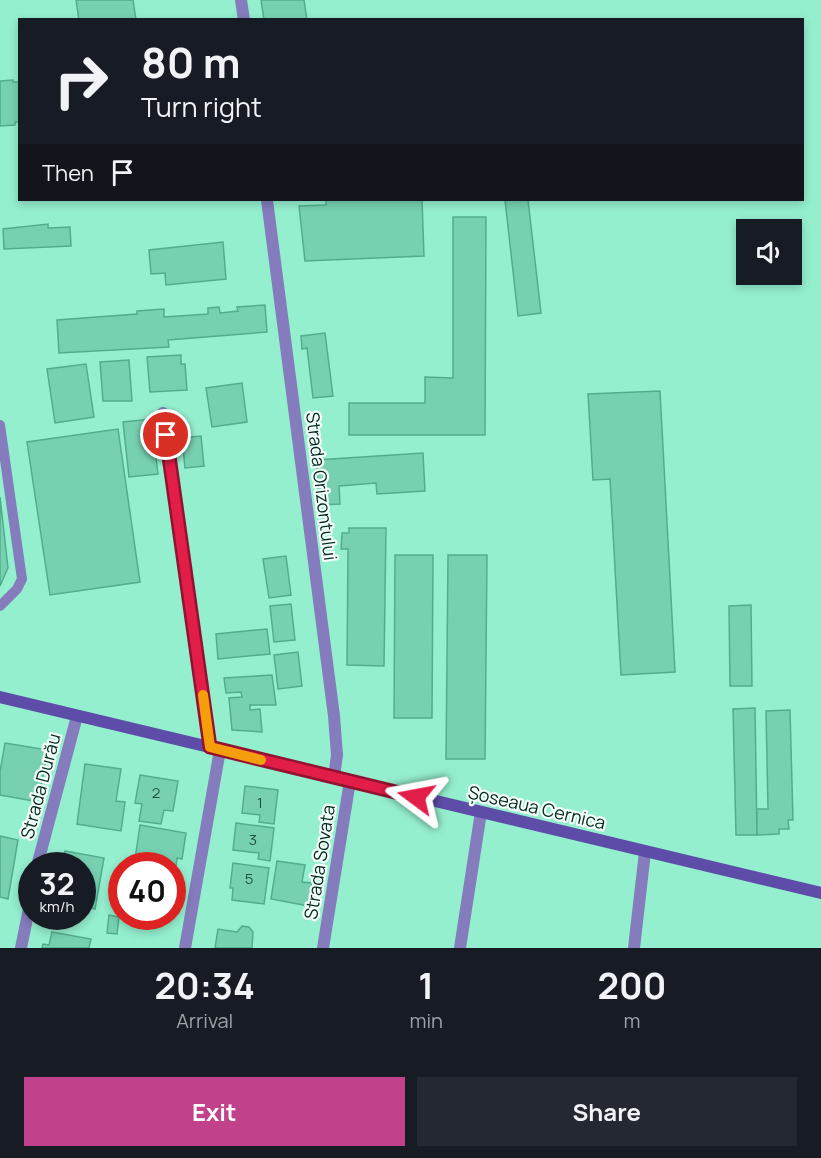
<!DOCTYPE html>
<meta charset="utf-8">
<style>
body{margin:0;font-family:Manrope,sans-serif;background:#242831;color:#f1f3f6;height:100vh;display:flex;flex-direction:column;font-size:22px;white-space:nowrap}
*{box-sizing:border-box;margin:0}
p{font-size:20px;color:#9ea1a6}
.icon{flex:none;width:33px;height:33px;fill:none;stroke:currentColor;stroke-width:2;stroke-linecap:round;stroke-linejoin:round}
.map{position:relative;height:948px;overflow:hidden}
.panel{display:flex;flex-direction:column;background:#171b24;flex:1}
.panel>*{flex:none}
.hud{position:absolute;left:18px;top:18px;width:786px;height:183px;border-radius:0px;box-shadow:0 3px 9px #0003;background:#171b24;color:#f1f3f6;overflow:hidden}
.controls{position:absolute;left:736px;top:219px;display:grid;gap:12px}
.controls a{display:grid;place-items:center;width:66px;height:66px;border-radius:0px;background:#171b24;box-shadow:0 3px 9px #0003;font-size:30px}
.speed{position:absolute;left:18px;top:852px;display:flex;gap:12px;font-size:30px;font-weight:700;text-align:center}
.speed>*{display:grid;place-content:center;width:78px;height:78px;border-radius:50%;background:#171b24;box-shadow:0 3px 9px #0003;line-height:1}
.speed small{font-size:15px;font-weight:400}
.speed .limit{border:9px solid #d22;background:#fff;color:#111}
.pin{position:absolute;display:grid;place-items:center;width:51px;height:51px;color:#fff;margin:-26px;border:3px solid #fff;border-radius:50%;box-shadow:0 2px 6px #0007}
.me{position:absolute;width:66px;margin:-33px;rotate:283deg;stroke-linejoin:round;filter:drop-shadow(0 0 4px #0008)}
.turn{display:flex;align-items:center;gap:21px;height:126px;padding:0 24px;font-size:27px}
.turn .icon{width:78px;height:78px;stroke-width:2.5}
.turn b{display:block;font-size:42px;line-height:51px}
.then{display:flex;align-items:center;height:57px;padding:0 24px;background:#0003;gap:12px;font-size:22px}
.eta{display:flex;justify-content:space-evenly;align-items:center;height:102px;text-align:center}
.eta b{font-size:36px;font-weight:700;line-height:42px}
.action{display:flex;gap:12px;margin-top:auto;padding:12px 24px}
.action a{flex:1;height:69px;border-radius:0px;background:#c2418b;color:#fff;font-size:24px;font-weight:700;line-height:69px;text-align:center}
.action a+a{background:#242831;color:#f1f3f6}
.map>svg:first-child{display:block}
.building{fill:#77d1b1;stroke:#52ad8e;stroke-width:1.5}
.lines{fill:none;stroke-linecap:round;stroke-linejoin:round}
.lane{stroke:#847cbc;stroke-width:10}
.street{stroke:#847cbc;stroke-width:12}
.secondary{stroke:#5e4ca9;stroke-width:12}
.route-casing{stroke:#92132f;stroke-width:15}
.route{stroke:#e11d48;stroke-width:10}
.slow{stroke:#f59e0b;stroke-width:10}
.labels{text-anchor:middle;dominant-baseline:central;stroke-width:4.5;stroke-linejoin:round;paint-order:stroke}
.number-label{font-size:15px;fill:#1e5443}
.street-label{font-size:18px;fill:#012a1e;stroke:#f4fdf9}
</style>
<div class="map">
<svg width="821" height="948" viewBox="0 0 821 948">
<rect width="100%" height="100%" fill="#94efce"/>
<g class="building">
<polygon points="76,0 133,0 136,20 79,20"/>
<polygon points="261,0 304,0 307,20 264,20"/>
<polygon points="13,80 13,82 20,82 20,122 15,122 15,125 0,126 0,81"/>
<polygon points="326,200 422,200 424,256 305,261 299,206 326,205"/>
<polygon points="505,200 528,200 541,313 518,316"/>
<polygon points="453,217 486,217 485,435 349,435 349,403 425,403 425,377 453,378"/>
<polygon points="48,224 48,228 70,227 71,246 4,249 3,229"/>
<polygon points="223,242 226,279 166,285 165,273 151,274 149,250"/>
<polygon points="265,305 267,332 168,340 169,347 59,353 57,320 137,314 137,311 164,309 164,317 208,314 208,308 219,307 220,313 238,311 237,307"/>
<polygon points="325,333 333,396 313,398 307,348 302,349 301,336"/>
<polygon points="181,355 181,364 185,364 187,390 150,392 147,357"/>
<polygon points="129,360 132,401 103,401 100,362"/>
<polygon points="86,364 94,417 55,423 47,369"/>
<polygon points="242,383 247,422 212,427 206,388"/>
<polygon points="660,391 675,672 621,675 610,479 593,480 588,394"/>
<polygon points="151,419 158,474 129,477 123,422"/>
<polygon points="118,429 140,582 50,595 27,442"/>
<polygon points="201,436 204,466 185,468 182,438"/>
<polygon points="423,453 425,491 377,494 376,483 339,486 340,504 319,505 316,460"/>
<polygon points="0,497 8,568 0,586"/>
<polygon points="349,528 386,528 384,666 347,665 348,549 341,549 342,533 349,533"/>
<polygon points="395,555 433,555 432,718 394,718"/>
<polygon points="448,555 487,555 485,759 446,759"/>
<polygon points="286,556 291,595 269,598 263,559"/>
<polygon points="291,604 295,640 274,642 270,606"/>
<polygon points="751,605 752,686 730,686 729,606"/>
<polygon points="267,629 270,654 218,659 216,634"/>
<polygon points="298,652 302,686 278,689 274,655"/>
<polygon points="272,675 276,705 250,705 250,710 260,709 262,732 232,730 229,698 242,697 241,692 226,693 224,678"/>
<polygon points="755,708 757,835 736,835 733,709"/>
<polygon points="790,710 793,820 788,820 789,829 779,829 779,834 757,835 757,809 768,809 766,711"/>
<polygon points="5,743 48,750 40,792 35,791 33,801 0,795 0,772"/>
<polygon points="85,764 121,769 116,801 125,802 121,831 77,824"/>
<polygon points="140,775 178,781 173,811 164,810 161,824 139,821 142,804 135,803"/>
<polygon points="245,786 278,790 274,824 259,822 260,815 242,813"/>
<polygon points="236,823 274,828 270,861 258,859 259,853 233,850"/>
<polygon points="140,825 186,833 182,859 177,858 176,867 157,864 134,866"/>
<polygon points="0,836 18,840 8,899 0,897"/>
<polygon points="65,851 104,858 95,909 82,906 82,866 56,866 57,863 63,864"/>
<polygon points="277,861 305,865 302,882 312,883 309,906 271,899"/>
<polygon points="233,863 269,868 264,904 232,900 233,888 230,888"/>
<polygon points="109,915 119,917 117,934 107,933"/>
<polygon points="126,916 168,916 161,926 132,922"/>
<polygon points="242,926 249,927 253,932 252,948 215,948 218,929 237,932"/>
<polygon points="52,932 91,939 89,948 42,948 43,944 49,945"/>
</g>
<g class="lines">
<polyline class="lane" points="0,425 22,579 17,589 0,606"/>
<g class="street">
<polyline points="241,0 244,20"/>
<polyline points="267,200 334,716 337,755 334,777"/>
<polyline points="163,413 210,747"/>
<polyline points="37,866 77,716"/>
<polyline points="21,948 32,894"/>
<polyline points="185,948 220,750"/>
<polyline points="323,948 350,781"/>
<polyline points="460,948 481,812"/>
<polyline points="634,948 645,852"/>
</g>
<polyline class="secondary" points="0,697 821,893"/>
</g>
<g class="lines">
<defs>
<polyline id="route" points="166,435 210,747 416,797"/>
</defs>
<use href="#route" class="route-casing"/>
<use href="#route" class="route"/>
<polyline class="slow" points="203,695 210,747 261,760"/>
</g>
<g class="labels">
<g class="number-label">
<text x="156" y="792">2</text>
<text x="260" y="802">1</text>
<text x="253" y="839">3</text>
<text x="249" y="878">5</text>
</g>
<g class="street-label">
<text transform="translate(322 486) rotate(83)">Strada Orizontului</text>
<text transform="translate(40 786) rotate(-75)">Strada Durău</text>
<text transform="translate(537 807) rotate(13)">Șoseaua Cernica</text>
<text transform="translate(319 862) rotate(-81)">Strada Sovata</text>
</g>
</g>
</svg>
<div class="controls">
<a><svg class="icon" aria-label="sound" viewBox="0 0 24 24"><path d="M4 9h4l5-4v14l-5-4H4zM17 9q2 3 0 6"/></svg></a>
</div>
<div class="speed"><div>32<small>km/h</small></div><div class="limit">40</div></div>
<div class="pin" style="left:166px;top:435px;background:#d93025"><svg class="icon" aria-label="arrive" viewBox="0 0 24 24"><path d="M6 21V4h12l-3 4 3 4H6"/></svg></div>
<svg class="me" style="left:416px;top:797px" viewBox="-20 -20 40 40"><path d="M0-17L14 15 0 8-14 15z" fill="#e11d48" stroke="#fff" stroke-width="4"/></svg>
<div class="hud">
<div class="turn"><svg class="icon" aria-label="right" viewBox="0 0 24 24"><path d="M7 20v-9h11M14 6l5 5-5 5"/></svg><div><b>80 m</b>Turn right</div></div>
<div class="then">Then<svg class="icon" aria-label="arrive" viewBox="0 0 24 24"><path d="M6 21V4h12l-3 4 3 4H6"/></svg></div>
</div>
</div>
<section class="panel">
<div class="eta">
<div><b>20:34</b><p>Arrival</p></div>
<div><b>1</b><p>min</p></div>
<div><b>200</b><p>m</p></div>
</div>
<div class="action"><a>Exit</a><a>Share</a></div>
</section>
